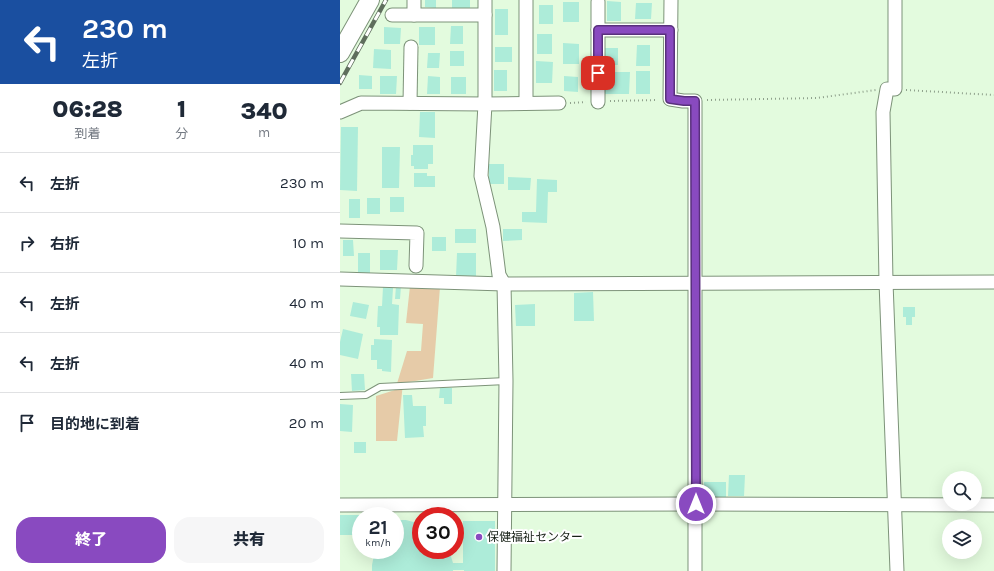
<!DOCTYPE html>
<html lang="ja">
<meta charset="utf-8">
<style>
body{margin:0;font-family:Karla,"Noto Sans JP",sans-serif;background:#f6f6f7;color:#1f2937;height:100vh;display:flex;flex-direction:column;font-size:15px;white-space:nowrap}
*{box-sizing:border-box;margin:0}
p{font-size:13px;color:#747a83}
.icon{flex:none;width:22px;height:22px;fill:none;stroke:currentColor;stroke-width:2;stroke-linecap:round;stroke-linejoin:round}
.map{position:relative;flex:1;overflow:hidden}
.sheet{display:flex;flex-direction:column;background:#fff;width:340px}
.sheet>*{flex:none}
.hud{background:#1a4fa0;color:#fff;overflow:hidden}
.tools{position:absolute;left:602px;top:471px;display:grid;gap:8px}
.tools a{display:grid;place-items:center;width:40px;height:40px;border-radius:50%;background:#fff;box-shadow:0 4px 16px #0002;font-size:20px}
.speed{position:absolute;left:12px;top:507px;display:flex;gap:8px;font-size:20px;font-weight:700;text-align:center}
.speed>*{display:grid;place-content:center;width:52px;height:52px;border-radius:50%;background:#fff;box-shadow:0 4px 16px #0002;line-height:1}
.speed small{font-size:10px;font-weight:400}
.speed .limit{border:6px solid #d22;background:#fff;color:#111}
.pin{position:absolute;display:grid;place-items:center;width:34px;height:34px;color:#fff;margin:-17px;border-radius:8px;box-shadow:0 2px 6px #0006}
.me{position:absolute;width:44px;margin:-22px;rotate:0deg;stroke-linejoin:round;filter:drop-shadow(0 0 3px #0008)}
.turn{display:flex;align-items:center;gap:14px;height:84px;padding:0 16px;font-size:18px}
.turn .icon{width:52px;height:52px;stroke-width:2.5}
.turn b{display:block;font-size:28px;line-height:34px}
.eta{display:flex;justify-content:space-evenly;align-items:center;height:68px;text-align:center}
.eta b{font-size:24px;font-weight:800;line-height:28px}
.primary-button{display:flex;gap:8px;margin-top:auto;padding:8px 16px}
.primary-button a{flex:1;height:46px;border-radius:16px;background:#894ac0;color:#fff;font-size:16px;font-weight:800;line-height:46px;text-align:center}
.primary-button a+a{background:#f6f6f7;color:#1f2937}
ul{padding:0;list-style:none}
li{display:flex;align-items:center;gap:12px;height:60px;padding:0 16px;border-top:1px solid #e0e1e3}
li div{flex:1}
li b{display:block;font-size:15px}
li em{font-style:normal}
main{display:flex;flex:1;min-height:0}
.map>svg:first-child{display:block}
.green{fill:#e6cba8}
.building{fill:#adecd9}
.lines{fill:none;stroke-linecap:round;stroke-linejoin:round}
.lane-casing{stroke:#7d9379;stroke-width:8}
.street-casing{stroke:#7d9379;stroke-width:15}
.secondary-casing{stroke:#7d9379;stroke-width:20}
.path{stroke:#8fa18c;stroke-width:2;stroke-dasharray:1 3;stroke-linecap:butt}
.lane{stroke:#fff;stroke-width:6}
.street{stroke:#fff;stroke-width:13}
.secondary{stroke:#fff;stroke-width:18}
.rail-casing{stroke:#5f6e5d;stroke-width:4.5}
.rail{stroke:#fff;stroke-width:3;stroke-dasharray:9;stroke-linecap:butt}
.route-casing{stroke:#59307d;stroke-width:10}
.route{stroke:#894ac0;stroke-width:7}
.poi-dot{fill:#894ac0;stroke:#fff;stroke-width:1.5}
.labels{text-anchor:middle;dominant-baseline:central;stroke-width:4;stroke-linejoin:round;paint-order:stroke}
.poi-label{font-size:12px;fill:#182117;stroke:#fff;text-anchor:start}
</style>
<main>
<section class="sheet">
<div class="hud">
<div class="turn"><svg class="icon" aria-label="left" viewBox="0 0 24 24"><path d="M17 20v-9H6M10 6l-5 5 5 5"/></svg><div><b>230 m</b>左折</div></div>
</div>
<div class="eta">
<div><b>06:28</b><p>到着</p></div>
<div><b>1</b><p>分</p></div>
<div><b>340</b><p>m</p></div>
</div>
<ul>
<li><svg class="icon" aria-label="left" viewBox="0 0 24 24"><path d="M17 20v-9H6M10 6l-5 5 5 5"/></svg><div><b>左折</b></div><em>230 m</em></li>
<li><svg class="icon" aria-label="right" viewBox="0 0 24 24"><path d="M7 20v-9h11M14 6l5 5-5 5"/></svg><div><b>右折</b></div><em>10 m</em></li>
<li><svg class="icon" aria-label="left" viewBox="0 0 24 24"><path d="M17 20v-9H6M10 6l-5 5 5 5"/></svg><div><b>左折</b></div><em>40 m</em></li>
<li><svg class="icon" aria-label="left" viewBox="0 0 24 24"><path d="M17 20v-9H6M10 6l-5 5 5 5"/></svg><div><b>左折</b></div><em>40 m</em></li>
<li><svg class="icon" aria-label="arrive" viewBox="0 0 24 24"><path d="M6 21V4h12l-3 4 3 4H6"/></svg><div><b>目的地に到着</b></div><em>20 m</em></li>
</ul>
<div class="primary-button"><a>終了</a><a>共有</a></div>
</section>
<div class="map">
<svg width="654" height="571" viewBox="0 0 654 571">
<rect width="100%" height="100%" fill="#e3fbde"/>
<polygon class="green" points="70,286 100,287 93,378 63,383 57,441 36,441 36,396 55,390 67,351 81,351 83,324 66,323"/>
<g class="building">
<polygon points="85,0 96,0 96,8 85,7"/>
<rect x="112" y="0" width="18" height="8"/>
<polygon points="267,1 281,2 281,21 267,21"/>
<rect x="223" y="2" width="16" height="20"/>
<polygon points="296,3 312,3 311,19 295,19"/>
<rect x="199" y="5" width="14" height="19"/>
<rect x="155" y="9" width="13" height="26"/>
<polygon points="111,26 123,26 123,44 110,44"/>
<polygon points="44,27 61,28 60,44 44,44"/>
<rect x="79" y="27" width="16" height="18"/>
<rect x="197" y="34" width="15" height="20"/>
<polygon points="223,43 239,44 239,64 223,64"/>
<polygon points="297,45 310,45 310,66 296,66"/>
<rect x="155" y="47" width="17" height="15"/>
<rect x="263" y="48" width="15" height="17"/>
<polygon points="34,49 51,50 51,69 33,68"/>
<rect x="110" y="51" width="14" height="15"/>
<polygon points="88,53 100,53 99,68 87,68"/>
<polygon points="196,61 213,62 212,83 196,83"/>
<rect x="154" y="70" width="13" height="21"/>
<rect x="296" y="71" width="14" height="23"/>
<polygon points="274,72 290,72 289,94 265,94 265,81 274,81"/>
<polygon points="19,75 32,76 32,89 19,89"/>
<polygon points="40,76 57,76 56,94 40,94"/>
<polygon points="88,76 100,77 100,94 87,94"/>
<polygon points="224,76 238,77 238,92 224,91"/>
<rect x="111" y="77" width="15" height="17"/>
<polygon points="80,112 95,112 95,138 79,137"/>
<polygon points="1,127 18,127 17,191 0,190"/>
<polygon points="73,145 93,145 93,164 88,164 88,169 74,169 74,166 71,166 71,155 73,155"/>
<polygon points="42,147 60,147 59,188 42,188"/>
<rect x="149" y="164" width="15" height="20"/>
<polygon points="74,173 87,173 87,176 95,176 95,187 74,187"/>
<polygon points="168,177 191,178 190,190 168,190"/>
<polygon points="197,179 217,180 217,192 208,192 207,223 182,222 182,212 196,212"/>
<rect x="50" y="197" width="14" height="15"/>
<rect x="27" y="198" width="13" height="16"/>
<rect x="9" y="199" width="11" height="19"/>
<rect x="115" y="229" width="21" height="14"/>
<polygon points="163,229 182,229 182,240 163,241"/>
<rect x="92" y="237" width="14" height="14"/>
<polygon points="3,240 13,240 14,256 3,256"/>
<polygon points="40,250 58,250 57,270 40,270"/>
<rect x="18" y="253" width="12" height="20"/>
<polygon points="117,253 136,253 136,277 116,277"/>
<polygon points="56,286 61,286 60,299 55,299"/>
<polygon points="43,287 53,288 52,304 59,305 58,335 40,335 40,327 37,327 38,306 42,306"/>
<polygon points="253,292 254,321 234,321 234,293"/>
<polygon points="13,302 29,305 26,319 10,316"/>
<polygon points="195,304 195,326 176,326 175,305"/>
<polygon points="563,307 575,307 575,317 572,317 572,325 566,325 566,317 563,317"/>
<polygon points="3,329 23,334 18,359 0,355 0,342"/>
<polygon points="34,339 52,340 51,372 42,371 42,369 37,369 37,360 31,360 31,345 34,345"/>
<polygon points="11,374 24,374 25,390 12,391"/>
<polygon points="100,388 112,388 112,404 104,404 104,398 99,398"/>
<polygon points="63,395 72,395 73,406 86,406 86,426 83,426 84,437 65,438"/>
<polygon points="0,404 13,405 12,432 0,431"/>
<rect x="14" y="442" width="12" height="11"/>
<polygon points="389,475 405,475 404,496 388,496"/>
<polygon points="364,482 386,482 386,498 364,500"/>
<rect x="0" y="515" width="21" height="20"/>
<polygon points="55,520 66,520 81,524 81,550 109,550 113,563 123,563 123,521 155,521 155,571 124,571 124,570 113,570 113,571 32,571 32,565 35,550 55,550"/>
</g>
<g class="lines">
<defs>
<polyline id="lane" points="0,396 26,395 40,387 166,381"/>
<g id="street">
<polyline points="186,0 186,103"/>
<polyline points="331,0 330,99 343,101 355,101 355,571"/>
<polyline points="555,0 555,89 547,89 543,112 546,282 557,571"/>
<polyline points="258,2 258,102"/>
<polyline points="52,15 145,15"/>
<polyline points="74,15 74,0"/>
<polyline points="258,30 331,30"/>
<polyline points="70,103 71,47"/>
<polyline points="0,112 21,103 145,104 145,0"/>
<polyline points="0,231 77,233 76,266"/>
<polyline points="0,279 164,284 654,282"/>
<polyline points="0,505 355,504 654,505"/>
<polyline points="164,571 166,381 164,284 159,275 153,227 141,176 145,104 219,103"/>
</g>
<polyline id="secondary" points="0,53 30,0"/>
</defs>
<use href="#lane" class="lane-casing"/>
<use href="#street" class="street-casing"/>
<use href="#secondary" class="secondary-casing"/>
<g class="path">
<polyline points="566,90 654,95"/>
<polyline points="367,100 477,98 536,90"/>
<polyline points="270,101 318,100"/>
<polyline points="230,103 246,102"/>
</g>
<use href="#lane" class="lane"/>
<use href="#street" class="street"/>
<use href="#secondary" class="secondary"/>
<defs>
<polyline id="rail" points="0,83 46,0"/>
</defs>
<use href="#rail" class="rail-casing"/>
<use href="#rail" class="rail"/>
</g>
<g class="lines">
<defs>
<polyline id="route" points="258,73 258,30 330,30 330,99 344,101 355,101 356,504"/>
</defs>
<use href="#route" class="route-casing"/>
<use href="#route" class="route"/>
</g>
<circle class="poi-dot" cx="139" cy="537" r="4"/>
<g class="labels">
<g class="poi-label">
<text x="147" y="537">保健福祉センター</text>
</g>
</g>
</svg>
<div class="tools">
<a><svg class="icon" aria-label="search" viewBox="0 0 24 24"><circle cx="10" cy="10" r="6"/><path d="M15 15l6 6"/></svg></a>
<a><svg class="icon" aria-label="layers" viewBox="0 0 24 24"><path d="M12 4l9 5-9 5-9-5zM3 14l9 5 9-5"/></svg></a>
</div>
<div class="speed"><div>21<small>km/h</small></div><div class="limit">30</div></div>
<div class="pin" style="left:258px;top:73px;background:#d93025"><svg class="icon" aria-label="arrive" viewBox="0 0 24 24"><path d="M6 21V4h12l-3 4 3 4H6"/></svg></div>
<svg class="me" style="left:356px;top:504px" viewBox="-20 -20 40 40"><circle r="17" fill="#894ac0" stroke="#fff" stroke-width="3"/><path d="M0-11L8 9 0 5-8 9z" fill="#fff"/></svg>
</div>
</main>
